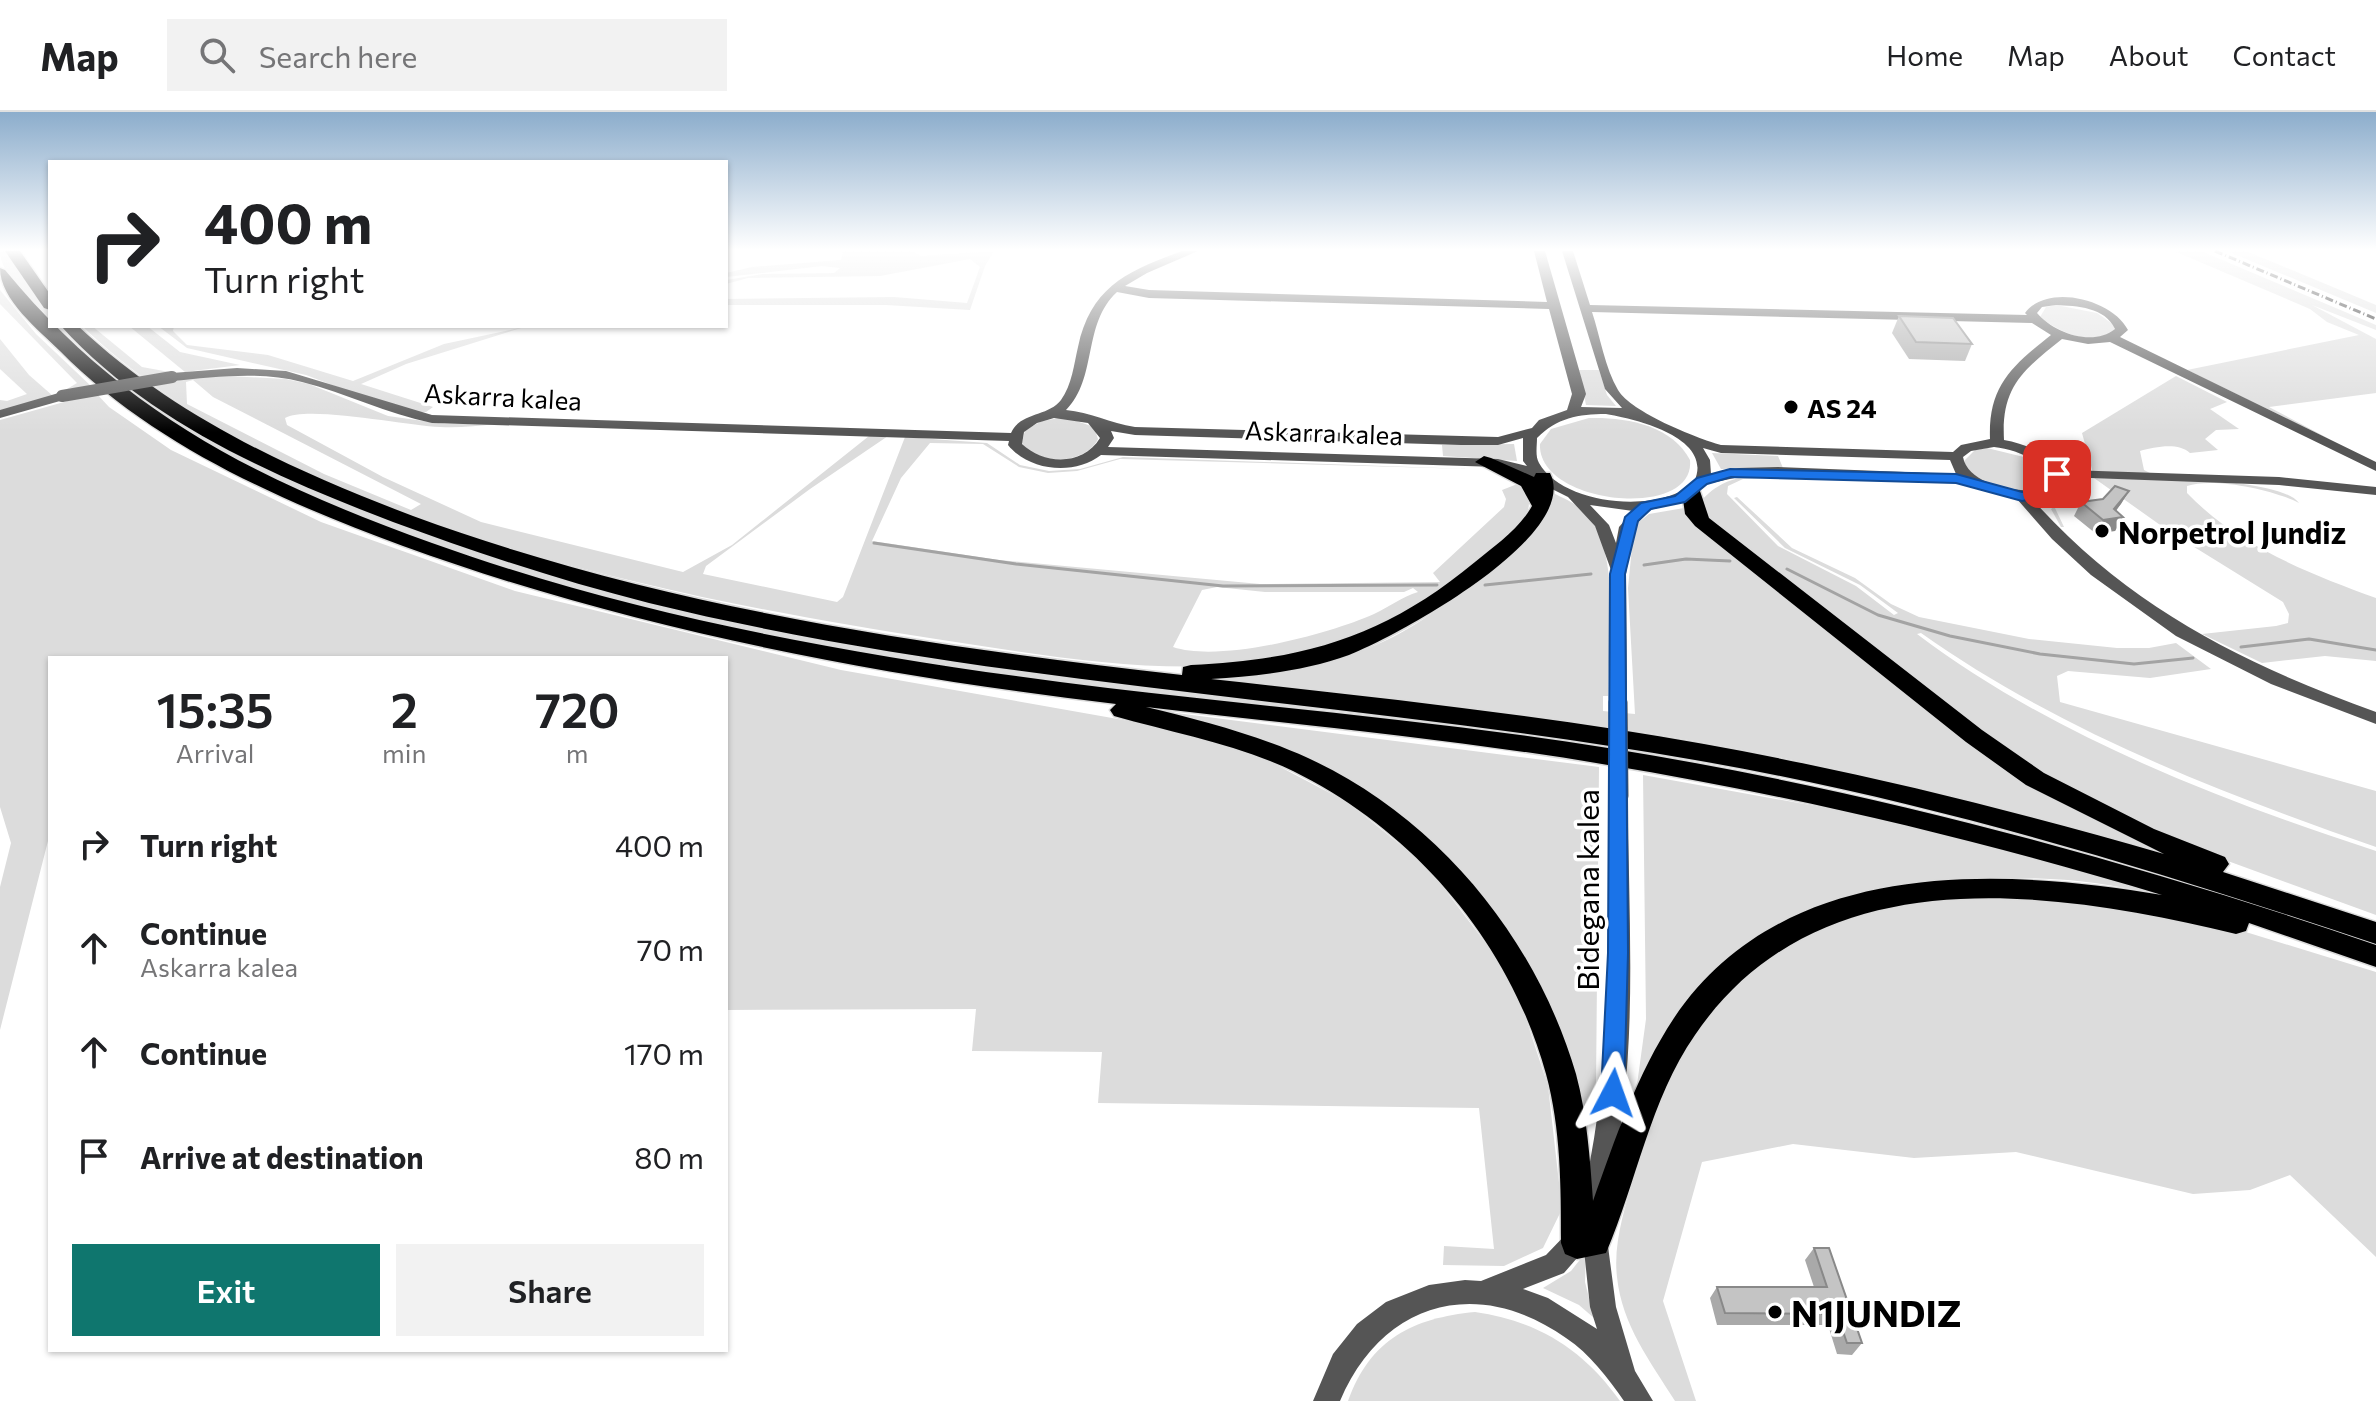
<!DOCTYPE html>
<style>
body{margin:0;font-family:Commissioner,sans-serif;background:#f2f2f2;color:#202124;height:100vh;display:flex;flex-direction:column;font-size:30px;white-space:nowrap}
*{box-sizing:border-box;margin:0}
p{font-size:26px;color:#757577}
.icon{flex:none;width:44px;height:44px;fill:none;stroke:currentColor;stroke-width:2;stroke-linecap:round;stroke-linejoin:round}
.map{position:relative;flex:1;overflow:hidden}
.sheet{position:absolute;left:48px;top:544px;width:680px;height:696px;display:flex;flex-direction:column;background:#fff;border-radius:0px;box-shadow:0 2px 6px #0004}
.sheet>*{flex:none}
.hud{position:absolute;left:48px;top:48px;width:680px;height:168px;border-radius:0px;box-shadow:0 2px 6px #0004;background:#fff;color:#202124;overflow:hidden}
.pin{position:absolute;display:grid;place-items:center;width:68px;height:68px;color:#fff;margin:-34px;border-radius:16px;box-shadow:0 4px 12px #0006}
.me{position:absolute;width:88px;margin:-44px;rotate:4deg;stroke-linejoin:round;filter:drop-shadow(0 0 6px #0008)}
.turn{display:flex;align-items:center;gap:28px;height:168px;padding:0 24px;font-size:36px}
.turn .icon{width:104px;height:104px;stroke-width:2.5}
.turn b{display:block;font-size:56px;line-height:68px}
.eta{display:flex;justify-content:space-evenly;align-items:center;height:136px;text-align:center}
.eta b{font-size:48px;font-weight:600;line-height:56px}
.cta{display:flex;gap:16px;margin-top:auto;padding:16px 24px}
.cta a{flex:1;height:92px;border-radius:0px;background:#0f766e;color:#fff;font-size:32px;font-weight:600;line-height:92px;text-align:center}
.cta a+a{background:#f2f2f2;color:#202124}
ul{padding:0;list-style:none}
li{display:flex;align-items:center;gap:24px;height:104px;padding:0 24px}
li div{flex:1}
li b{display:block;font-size:30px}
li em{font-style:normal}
header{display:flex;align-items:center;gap:48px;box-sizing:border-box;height:112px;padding:0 40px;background:#fff;border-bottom:2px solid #e0e0e0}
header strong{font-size:38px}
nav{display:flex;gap:44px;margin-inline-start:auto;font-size:28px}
.search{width:560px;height:72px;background:#f2f2f2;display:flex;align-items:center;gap:20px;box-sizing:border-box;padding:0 28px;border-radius:0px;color:#757577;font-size:30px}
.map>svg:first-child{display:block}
.green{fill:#dcdcdc;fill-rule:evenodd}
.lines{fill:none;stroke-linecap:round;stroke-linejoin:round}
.stream{stroke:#a3a3a3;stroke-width:3}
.highway-casing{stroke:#dbdbdb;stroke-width:3}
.minor{fill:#555;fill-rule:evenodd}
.highway{fill:#000;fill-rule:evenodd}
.rail{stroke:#000;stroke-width:3;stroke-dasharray:8 3 1 3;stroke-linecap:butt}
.minor-bridge-far1{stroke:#555;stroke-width:12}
.minor-bridge{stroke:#555;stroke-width:19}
.wall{fill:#a9a9a9}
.shaded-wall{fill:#898989}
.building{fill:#c4c4c4;stroke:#898989;stroke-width:2}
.route{fill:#1a73e8;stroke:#114b97;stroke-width:2}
.poi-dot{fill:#000;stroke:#fff;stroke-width:3}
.labels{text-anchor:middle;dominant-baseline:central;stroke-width:7;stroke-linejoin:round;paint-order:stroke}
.far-street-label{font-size:26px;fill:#000;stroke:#fff}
.far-poi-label{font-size:26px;font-weight:bold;fill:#000;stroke:#fff;text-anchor:start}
.poi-label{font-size:30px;font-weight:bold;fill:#000;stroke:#fff;text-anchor:start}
.street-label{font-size:30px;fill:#000;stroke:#fff}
.near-poi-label{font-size:36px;font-weight:bold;fill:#000;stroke:#fff;text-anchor:start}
</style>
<header>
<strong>Map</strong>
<div class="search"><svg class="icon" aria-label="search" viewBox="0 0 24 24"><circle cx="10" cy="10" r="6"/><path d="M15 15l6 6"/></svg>Search here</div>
<nav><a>Home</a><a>Map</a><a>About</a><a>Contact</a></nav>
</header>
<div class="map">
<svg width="2376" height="1289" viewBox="0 0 2376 1289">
<rect width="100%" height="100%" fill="#fff"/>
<g class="green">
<path d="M0 139H4L50 202V214H60C172 321 313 384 458 433 727 523 1006 559 1286 590L1316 597 1293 598C954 560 596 521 285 372 208 335 132 294 70 235 50 216 0 166 0 139Z"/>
<polygon points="843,139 912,139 921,144 994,139 985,154 970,198 886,193 726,193 726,187 894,185 967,191 980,155 970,147 880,164 748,166 726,172 726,168 763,162 834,161 840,156 822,154 726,165 726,161 752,155 841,148"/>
<polygon points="2174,139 2201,139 2376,213 2376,218 2312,193 2376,227 2376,281 2269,295 2333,329 2187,258 2359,223 2327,210 2310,197"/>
<polygon points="2227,139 2246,139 2376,193 2376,201"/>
<polygon points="0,178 36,222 92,275 67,277 77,271 0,192"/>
<path d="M2056 193 2097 201 2114 213 2115 219C2092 236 2059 220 2040 205L2046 195Z"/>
<path d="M82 214H92L142 255 175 261 286 267 309 272 388 304 445 312H496C477 314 458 316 440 315 408 314 308 293 285 306L287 313 383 365 481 410 683 460 732 433 869 324H888L810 377 706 454 703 462 837 490 843 485 905 325 987 331 1020 353 1049 359 1080 357 1123 345 1469 357 1120 347 1077 359 1048 361 1019 355 983 332 930 331 901 366 872 429 999 448 1260 472 1440 470 1433 461 1504 395 1506 387 1502 378 1520 371C1541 395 1521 412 1502 429 1428 493 1364 537 1263 550 1155 564 1043 543 936 527 667 486 283 408 82 214ZM193 268 213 285 421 392 411 398 324 362 187 292 186 270ZM1217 475 1265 480H1404L1413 476 1418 480C1402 485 1389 495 1374 502 1329 522 1221 551 1173 535L1202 478Z"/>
<polygon points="129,214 147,214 180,240 240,253 185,260"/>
<polygon points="158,214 174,214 173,219 187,233 268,243 353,269 444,232 524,215 406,252 361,272 433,295 426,300 416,301 384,293 306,263 187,236"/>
<polygon points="0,227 29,263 53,284 0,300 0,288 7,289 27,282 0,257"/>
<polygon points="1579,258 1599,258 1607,283 1616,294 1586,293"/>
<path d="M2176 264 2227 290 2210 297 2239 317 2216 318 2205 327 2218 338 2190 341C2178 330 2155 335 2140 339L2144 358 2156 364 2093 361 2082 321Z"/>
<polygon points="96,281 109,295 171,338 321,410 515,479 841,558 1146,612 1246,637 1347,690 1427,754 1513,867 1548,974 1562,1097 1543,1136 1504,1154 1443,1153 1444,1134 1494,1137 1479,996 1098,991 1102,940 972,939 976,897 726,898 726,546 50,546 50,721 0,918 0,775 11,731 0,695 0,308"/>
<path d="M1065 305 1094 315 1098 327C1086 352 1037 355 1022 331L1025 318 1042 309Z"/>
<path d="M1589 306C1626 305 1672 313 1690 348 1696 409 1537 393 1540 332L1551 317Z"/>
<polygon points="1514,332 1517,349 1443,344 1442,333"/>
<path d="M1987 336 2032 347 2049 362V370C2029 391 1973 375 1964 349L1975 338Z"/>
<polygon points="1712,341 1778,344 1783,356 1721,357"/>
<path d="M1744 365H1788L1743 367 1728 374 1727 382 1778 434 1856 474 1894 503 1898 501 1860 473 1785 436 1734 386 1737 385 1792 436 1855 466 1891 492 1919 505 2029 527 2117 536H2149L2176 531 2211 557 2150 566 2068 559 2057 564 2060 590 2376 679V735C2218 680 2058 618 1921 521L1917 522C2049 622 2219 688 2376 739V803L2195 737 2089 689 1987 626 1705 405 1700 390C1714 375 1724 369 1744 365Z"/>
<path d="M2075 365C2116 366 2277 362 2299 391 2274 378 2214 365 2187 374V381C2238 434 2308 461 2376 486V549L2325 544 2262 551 2202 522 2276 514 2288 511 2289 502 2283 490 2170 420 2094 366H2077L2074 384 2055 396 2064 415H2061L2051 397 2071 383Z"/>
<path d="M1553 381C1567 388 1585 395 1593 410 1620 455 1608 533 1608 584H1603V599L1635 602 1628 476 1634 414 1649 402 1684 396 1983 635 2194 750C2029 702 1863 659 1694 629 1533 600 1369 589 1207 566 1255 560 1305 557 1352 542 1409 524 1456 485 1501 447 1520 430 1550 409 1553 381Z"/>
<path d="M1176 601 1599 655 1596 974 1585 1024C1577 991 1573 954 1562 922 1516 795 1411 689 1286 636 1251 621 1212 612 1176 601Z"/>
<path d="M1643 663 1893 708 2182 787C2144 780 2106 771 2068 768 1927 758 1759 781 1674 907 1655 934 1646 972 1633 1002L1646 907Z"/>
<path d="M2026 783 2236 817 2376 860V1145L2290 1063 2250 1078 2193 1082 2016 1040 1914 1046 1793 1032 1702 1050 1663 1189 1696 1289H1675C1650 1249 1622 1213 1617 1165 1613 1131 1625 1096 1634 1064 1669 939 1719 859 1841 807 1898 782 1965 785 2026 783Z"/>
<polygon points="1586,1140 1585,1170 1594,1206 1579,1193 1543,1176 1571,1159"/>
<path d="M1475 1200C1538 1209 1583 1237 1620 1289H1348C1370 1227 1413 1206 1475 1200Z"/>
</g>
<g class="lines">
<g class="stream">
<polyline points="874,431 1016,452 1223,474 1437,473"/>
<polyline points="1644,453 1686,447 1730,449"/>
<polyline points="1787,457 1878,503 1950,524 2040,542 2134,552 2193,546"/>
<polyline points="1485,473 1591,462"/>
<polyline points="2241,535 2309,527 2376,538"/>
</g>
<defs>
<g id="highway">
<polygon points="5,139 20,139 50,182 50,198 44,196"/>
<path d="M0 156 5 158C124 302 257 368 432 431 650 509 879 548 1108 576 1275 596 1442 609 1608 636 1870 678 2125 747 2376 833V855L2249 811 2246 819 2236 822C2053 778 1818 742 1695 923 1650 988 1637 1069 1606 1141L1577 1147 1565 1142 1561 1131C1561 1075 1561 1017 1546 962 1510 831 1415 719 1293 659 1236 632 1174 621 1114 604L1110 598 1116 592C873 563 632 517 403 434 281 389 153 333 60 239 39 218 0 188 0 156ZM1146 595C1300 613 1455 627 1608 653 1796 684 1980 728 2162 783 1994 755 1782 746 1674 906 1637 962 1615 1027 1593 1089 1590 1047 1587 1003 1576 962 1536 826 1438 706 1308 646 1257 623 1201 608 1146 595Z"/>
<path d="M61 214H78C174 304 291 358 413 404 661 495 920 533 1182 563L1183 555 1191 553C1305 548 1386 524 1475 450 1495 434 1520 416 1532 394L1521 374 1475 350 1484 344 1491 346 1534 365 1536 361H1550C1582 424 1396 525 1349 543 1305 559 1257 564 1211 567 1375 585 1541 603 1704 632 1859 660 2012 698 2164 742L2026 673 1966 630 1695 414 1685 402 1682 380 1692 374 1699 376 1709 406 1982 618 2044 661 2154 717 2225 745 2229 752 2223 760 2376 810V832C2152 757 1928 688 1695 648 1348 587 992 575 649 491 562 469 477 441 393 410 275 365 148 310 61 214Z"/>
</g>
</defs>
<use href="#highway" class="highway-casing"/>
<g class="minor">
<path d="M1182 139H1198L1147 161 1125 174 1149 178 1547 190 1534 139H1545L1586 282 1581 295 1622 296 1605 277 1562 139H1573L1590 193 2027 203 2025 201C2047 171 2112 187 2128 218L2120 225 2376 350V359L2110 230 2088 232 2062 227C2023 258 2001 275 2004 328 2026 332 2049 341 2062 361L2068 358 2279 365 2376 375V383L2279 373 2064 365 2066 370 2053 384 2033 388C2129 495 2243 552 2376 600V612L2271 572 2176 524 2091 463 2052 427 2017 387 1965 371 1797 364 1739 365 1707 372 1687 388 1650 398 1633 416 1626 462 1627 590 1618 596 1609 590 1611 458 1595 414 1568 385 1528 365 1498 355 1101 343C1074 364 1029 359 1008 333L1009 329 432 311C387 302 346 281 302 270 260 259 215 265 172 269L166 265 172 261 237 256 286 259 432 303 1011 321C1020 300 1048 305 1061 288 1072 273 1074 252 1078 235 1091 174 1128 159 1182 139ZM1117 180 1149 186 1549 197 1572 282 1567 298 1539 308 1532 316 1498 325 1135 315C1110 311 1090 300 1066 298 1098 266 1082 212 1117 180ZM2056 193C2077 194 2105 195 2115 217 2093 235 2054 221 2037 201L2042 195ZM1592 200 2032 211 2051 223C2012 254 1988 274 1990 327L1961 333 1953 340 1721 333C1696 326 1631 300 1618 278 1605 256 1600 224 1592 200ZM1606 302C1636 307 1715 326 1694 370 1660 403 1562 393 1539 351 1535 344 1537 334 1537 326 1557 306 1578 302 1606 302ZM1054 306 1088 311 1100 326C1083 354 1044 353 1022 332L1024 320 1037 311ZM1111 319 1135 323 1461 333H1498L1523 326V349L1527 354 1498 347 1108 335 1114 326ZM1994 335C2017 338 2041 347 2052 369L2043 377C2019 382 1968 373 1963 345L1971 339ZM1703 336 1721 341 1950 348 1956 362 1778 355 1739 356 1711 362 1710 348ZM1590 393 1633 399 1619 415 1616 431 1609 413Z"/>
<polygon points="62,280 67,281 67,287 0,306 0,298"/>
<path d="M1619 677 1626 679 1628 684C1628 813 1640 949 1609 1075 1606 1086 1605 1100 1597 1108L1603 1111 1606 1119 1616 1195 1635 1259 1653 1289H1624C1608 1266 1590 1242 1566 1226 1477 1163 1382 1190 1340 1289H1313L1333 1242 1357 1212 1386 1190 1429 1173 1465 1168 1481 1169 1546 1143 1570 1118 1583 1116 1588 1109 1582 1107 1579 1099C1614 964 1608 823 1610 684L1612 679ZM1584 1138 1590 1195 1597 1217 1548 1186 1523 1177 1564 1161Z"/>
</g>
<use href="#highway" class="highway"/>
<polyline class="rail" points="2215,139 2376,207"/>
<polyline class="minor-bridge-far1" points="62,284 172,265"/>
<polyline class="minor-bridge" points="1618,590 1619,684"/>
</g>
<g class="wall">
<polygon points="1899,204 1972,232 1965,249 1909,247 1892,221"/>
<polygon points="2129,379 2116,399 2123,405 2115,419 2095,421 2074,404 2081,390 2103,387"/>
<polygon points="1814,1136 1862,1231 1852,1243 1837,1242 1828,1213 1717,1213 1710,1186 1717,1175 1814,1175 1805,1148"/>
</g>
<polygon class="shaded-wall" points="2129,379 2121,392 2109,407 2123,405 2115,419 2095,421 2103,408"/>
<g class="building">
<polygon points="1899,204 1953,206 1972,232 1916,230"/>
<polygon points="2115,374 2129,379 2114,397 2123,405 2103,408 2081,390 2103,387"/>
<polygon points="1814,1136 1829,1136 1862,1231 1847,1231 1837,1202 1725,1201 1717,1175 1827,1175"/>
</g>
<linearGradient id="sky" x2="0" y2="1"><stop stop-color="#8cadcc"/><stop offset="0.43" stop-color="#fff"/><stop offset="1" stop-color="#fff" stop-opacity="0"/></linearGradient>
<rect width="2376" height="320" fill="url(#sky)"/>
<polygon class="route" points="1730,357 1956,362 2022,380 2049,375 2052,359 2064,362 2063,376 2053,384 2022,389 1956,371 1731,365 1707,372 1685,390 1651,397 1638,409 1625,462 1628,841 1624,981 1621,988 1613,991 1605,988 1601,981 1608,841 1610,462 1625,405 1641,391 1675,384 1697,366"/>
<g class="poi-dot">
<circle cx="1791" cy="295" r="8"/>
<circle cx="2102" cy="419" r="8"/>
<circle cx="1775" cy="1200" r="8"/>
</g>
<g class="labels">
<g class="far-street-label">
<text transform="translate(503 284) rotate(3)">Askarra kalea</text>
<text transform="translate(1324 320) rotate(2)">Askarra kalea</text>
</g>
<g class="far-poi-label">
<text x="1807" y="295">AS 24</text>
</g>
<g class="poi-label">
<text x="2118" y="419">Norpetrol Jundiz</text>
</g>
<g class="street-label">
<text transform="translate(1586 778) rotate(-90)">Bidegana kalea</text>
</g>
<g class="near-poi-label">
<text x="1791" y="1200">N1JUNDIZ</text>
</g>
</g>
</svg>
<div class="pin" style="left:2057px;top:362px;background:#d93025"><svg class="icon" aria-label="arrive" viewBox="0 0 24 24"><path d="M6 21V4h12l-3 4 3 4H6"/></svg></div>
<svg class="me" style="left:1613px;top:981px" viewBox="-20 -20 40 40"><path d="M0-17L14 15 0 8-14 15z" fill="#1a73e8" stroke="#fff" stroke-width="4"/></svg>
<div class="hud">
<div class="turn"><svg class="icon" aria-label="right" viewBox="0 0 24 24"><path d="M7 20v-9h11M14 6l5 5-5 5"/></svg><div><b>400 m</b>Turn right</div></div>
</div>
<section class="sheet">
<div class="eta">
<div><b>15:35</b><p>Arrival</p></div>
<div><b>2</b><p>min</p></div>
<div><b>720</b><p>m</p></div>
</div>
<ul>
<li><svg class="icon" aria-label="right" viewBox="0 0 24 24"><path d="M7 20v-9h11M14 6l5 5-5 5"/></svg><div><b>Turn right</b></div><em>400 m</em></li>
<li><svg class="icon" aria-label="ahead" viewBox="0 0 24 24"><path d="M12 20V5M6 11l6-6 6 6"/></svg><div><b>Continue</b><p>Askarra kalea</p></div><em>70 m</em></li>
<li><svg class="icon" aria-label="ahead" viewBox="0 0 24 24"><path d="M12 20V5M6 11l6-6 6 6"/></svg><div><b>Continue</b></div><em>170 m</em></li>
<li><svg class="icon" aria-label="arrive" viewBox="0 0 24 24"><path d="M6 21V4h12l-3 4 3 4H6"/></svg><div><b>Arrive at destination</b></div><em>80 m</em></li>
</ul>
<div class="cta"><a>Exit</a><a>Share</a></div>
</section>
</div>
